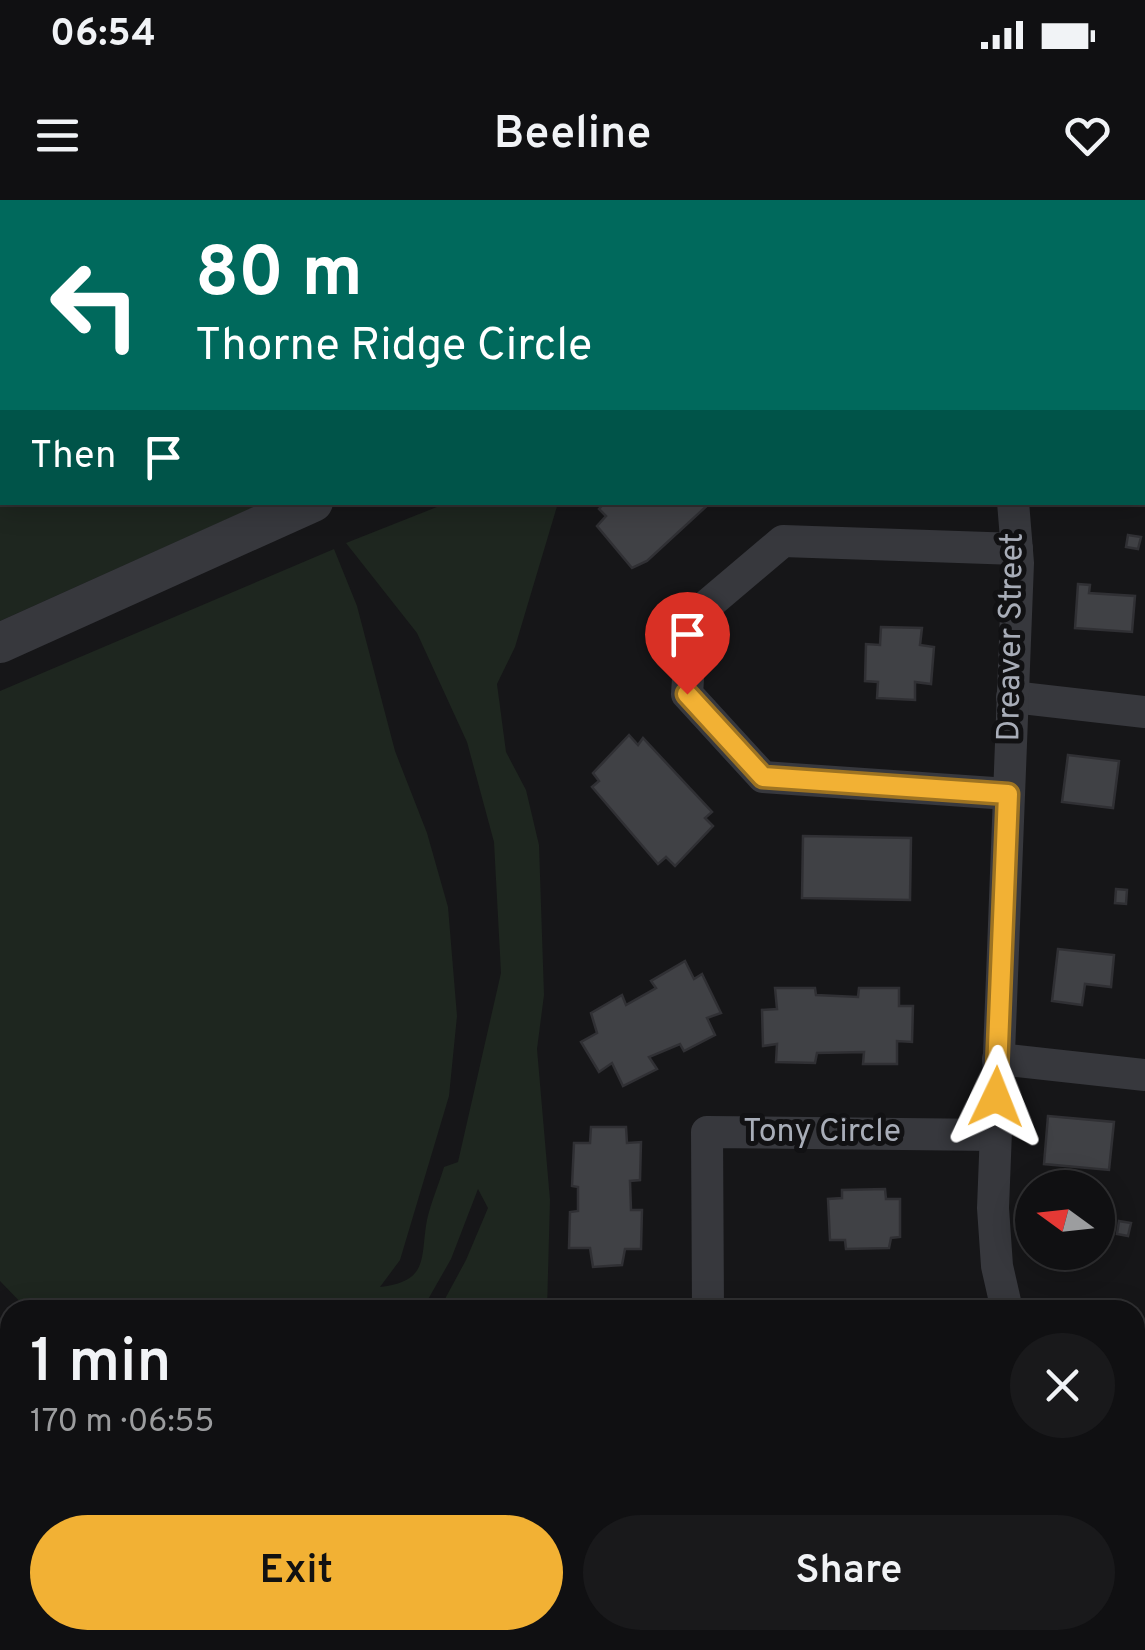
<!DOCTYPE html>
<meta charset="utf-8">
<style>
body{margin:0;font-family:Overpass,sans-serif;background:#19191b;color:#f1f3f6;height:100vh;display:flex;flex-direction:column;font-size:38px;white-space:nowrap}
*{box-sizing:border-box;margin:0}
p{font-size:32px;color:#9c9d9f}
.icon{flex:none;width:55px;height:55px;fill:none;stroke:currentColor;stroke-width:2;stroke-linecap:round;stroke-linejoin:round}
.map{position:relative;flex:1;overflow:hidden}
.details{position:absolute;left:0px;top:1100px;width:1145px;height:350px;display:flex;flex-direction:column;background:#101012;border-radius:30px 30px 0 0;box-shadow:0 5px 25px #0003,0 0 0 2px #303032}
.details>*{flex:none}
.banner{position:absolute;left:0px;top:0px;width:1145px;height:305px;box-shadow:0 5px 25px #0003,0 0 0 2px #303032;background:#00695c;color:#fff;overflow:hidden}
.needle{width:65px;rotate:285deg}
.buttons{position:absolute;left:1015px;top:970px;display:grid;gap:20px}
.buttons a{display:grid;place-items:center;width:100px;height:100px;border-radius:50%;background:#101012;box-shadow:0 5px 25px #0003,0 0 0 2px #303032;font-size:50px}
.pin{position:absolute;display:grid;place-items:center;width:85px;height:85px;color:#fff;margin:-102px -42px;border-radius:50% 50% 50% 0;rotate:-45deg;box-shadow:0 0 10px #0007}
.pin .icon{rotate:45deg}
.me{position:absolute;width:110px;margin:-55px;rotate:2deg;stroke-linejoin:round;filter:drop-shadow(0 0 8px #0008)}
.turn{display:flex;align-items:center;gap:35px;height:210px;padding:0 30px;font-size:45px}
.turn .icon{width:130px;height:130px;stroke-width:2.5}
.turn b{display:block;font-size:70px;line-height:85px}
.then{display:flex;align-items:center;height:95px;padding:0 30px;background:#0003;gap:20px;font-size:38px}
.round{display:grid;place-items:center;flex:none;width:105px;height:105px;border-radius:52px;background:#19191b}
.head{display:flex;align-items:center;justify-content:space-between;height:170px;padding:0 30px}
h1{font-size:60px;font-weight:600;line-height:75px}
.button{display:flex;gap:20px;margin-top:auto;padding:20px 30px}
.button a{flex:1;height:115px;border-radius:60px;background:#f2b134;color:#111;font-size:40px;font-weight:600;line-height:115px;text-align:center}
.button a+a{background:#19191b;color:#f1f3f6}
.status{display:flex;justify-content:space-between;align-items:center;height:70px;padding:0 50px;background:#101012;direction:ltr}
.status svg{height:28px;fill:currentColor}
header{display:flex;justify-content:space-between;align-items:center;height:130px;padding:0 30px;background:#101012;font-size:45px;font-weight:600}
.map>svg:first-child{display:block}
.green{fill:#1e261f}
.building{fill:#404145;stroke:#303034;stroke-width:2.5}
.lines{fill:none;stroke-linecap:round;stroke-linejoin:round}
.minor{stroke:#37383d;stroke-width:32}
.tertiary{stroke:#37383d;stroke-width:40}
.route-casing{stroke:#9d7322;stroke-width:25}
.route{stroke:#f2b134;stroke-width:18}
.labels{text-anchor:middle;dominant-baseline:central;stroke-width:10;stroke-linejoin:round;paint-order:stroke}
.street-label{font-size:32px;fill:#a8adb8;stroke:#111113}
</style>
<div class="status"><b>06:54</b><svg viewBox="0 0 49 12"><path d="M0 12V9h3v3zM5 12V6h3v6zM10 12V3h3v9zM15 12V0h3v12zM26 1h20v11H26zM47 4h2v5h-2z"/></svg></div>
<header><svg class="icon" aria-label="menu" viewBox="0 0 24 24"><path d="M4 6h16M4 12h16M4 18h16"/></svg>Beeline<svg class="icon" aria-label="heart" viewBox="0 0 24 24"><path d="M12 20l-8-8c-3-5 5-10 8-4 3-6 11-1 8 4z"/></svg></header>
<div class="map">
<svg width="1145" height="1450" viewBox="0 0 1145 1450">
<rect width="100%" height="100%" fill="#161618"/>
<g class="green">
<polygon points="0,0 874,0 874,1 2,2 2,302 263,303 0,421"/>
<path d="M447 303H558L515 447 497 484 506 552 526 590 539 645 544 795 537 849 550 1000 547 1110H439L466 1060 488 1008 478 989 451 1059 422 1110H28L0 1081V491L334 349 357 406 395 551 427 633 448 707 457 816 449 896 400 1060 380 1087C430 1081 420 1058 427 1020 431 1002 439 984 444 967L458 962 501 773 494 642 467 542 417 433 346 343Z"/>
<polygon points="0,1132 10,1142 10,1440 546,1440 558,1450 0,1450"/>
</g>
<g class="building">
<polygon points="1142,45 1145,45 1142,85"/>
<polygon points="605,302 711,302 647,361 632,368 597,326 606,316 599,309"/>
<polygon points="1128,335 1141,337 1138,349 1126,347"/>
<polygon points="1078,384 1090,385 1089,393 1135,396 1132,432 1075,428"/>
<polygon points="881,427 922,428 920,445 934,447 931,484 915,482 915,500 877,498 878,482 865,481 866,444 880,445"/>
<polygon points="629,535 638,545 643,538 712,612 705,618 713,626 675,666 666,657 658,664 592,587 599,581 593,573"/>
<polygon points="1068,555 1119,561 1113,608 1062,602"/>
<polygon points="803,636 911,638 910,700 802,698"/>
<polygon points="1116,689 1127,690 1126,704 1115,703"/>
<polygon points="1058,749 1114,755 1111,787 1085,784 1082,805 1052,801"/>
<polygon points="685,761 694,779 702,774 721,813 707,818 715,835 684,851 680,844 649,857 657,869 623,886 612,863 599,872 581,842 597,833 591,813 622,795 626,805 656,788 651,781"/>
<polygon points="775,788 815,788 816,795 858,797 859,788 899,788 899,806 913,806 912,842 897,841 897,864 863,864 864,852 817,853 815,863 776,862 777,844 763,846 762,810 777,809"/>
<polygon points="1048,916 1114,922 1109,970 1044,964"/>
<polygon points="591,927 626,927 627,943 641,942 640,980 630,981 631,1010 642,1010 641,1049 625,1049 622,1065 593,1067 590,1048 569,1048 570,1012 578,1011 578,987 572,986 574,943 590,943"/>
<polygon points="885,989 886,999 900,999 900,1037 891,1038 889,1048 846,1049 845,1040 830,1040 828,999 842,998 842,990"/>
<polygon points="1119,1021 1131,1023 1128,1036 1117,1034"/>
</g>
<g class="lines">
<g class="minor">
<polyline points="1142,174 1145,174"/>
<polyline points="1012,497 1145,512"/>
<polyline points="1008,594 763,577 687,494 692,418 783,341 1017,349"/>
<polyline points="998,859 1145,875"/>
<polyline points="708,1110 707,932 995,935"/>
<polyline points="1007,1110 997,1066 993,1008 1018,363 1013,302"/>
<polyline points="1135,1351 1145,1361"/>
<polyline points="1135,1395 1145,1385"/>
<polyline points="742,1450 754,1440"/>
</g>
<g class="tertiary">
<polyline points="977,2 983,0"/>
<polyline points="0,443 313,302"/>
</g>
</g>
<g class="lines">
<defs>
<polyline id="route" points="687,494 763,577 1008,594 996,897"/>
</defs>
<use href="#route" class="route-casing"/>
<use href="#route" class="route"/>
</g>
<g class="labels">
<g class="street-label">
<text transform="translate(1012 437) rotate(-89)">Dreaver Street</text>
<text x="822" y="933">Tony Circle</text>
</g>
</g>
</svg>
<div class="buttons">
<a><svg class="needle" viewBox="-14 -14 28 28"><path d="M0-13l5 13h-10z" fill="#e53935"/><path d="M0 13l5-13h-10z" fill="#9c9d9f"/></svg></a>
</div>
<div class="pin" style="left:687px;top:494px;background:#d93025"><svg class="icon" aria-label="arrive" viewBox="0 0 24 24"><path d="M6 21V4h12l-3 4 3 4H6"/></svg></div>
<svg class="me" style="left:996px;top:897px" viewBox="-20 -20 40 40"><path d="M0-17L14 15 0 8-14 15z" fill="#f2b134" stroke="#fff" stroke-width="4"/></svg>
<div class="banner">
<div class="turn"><svg class="icon" aria-label="left" viewBox="0 0 24 24"><path d="M17 20v-9H6M10 6l-5 5 5 5"/></svg><div><b>80 m</b>Thorne Ridge Circle</div></div>
<div class="then">Then<svg class="icon" aria-label="arrive" viewBox="0 0 24 24"><path d="M6 21V4h12l-3 4 3 4H6"/></svg></div>
</div>
<section class="details">
<div class="head"><div><h1>1 min</h1><p>170 m · 06:55</p></div><a class="round"><svg class="icon" aria-label="close" viewBox="0 0 24 24"><path d="M6 6l12 12M18 6L6 18"/></svg></a></div>
<div class="button"><a>Exit</a><a>Share</a></div>
</section>
</div>
